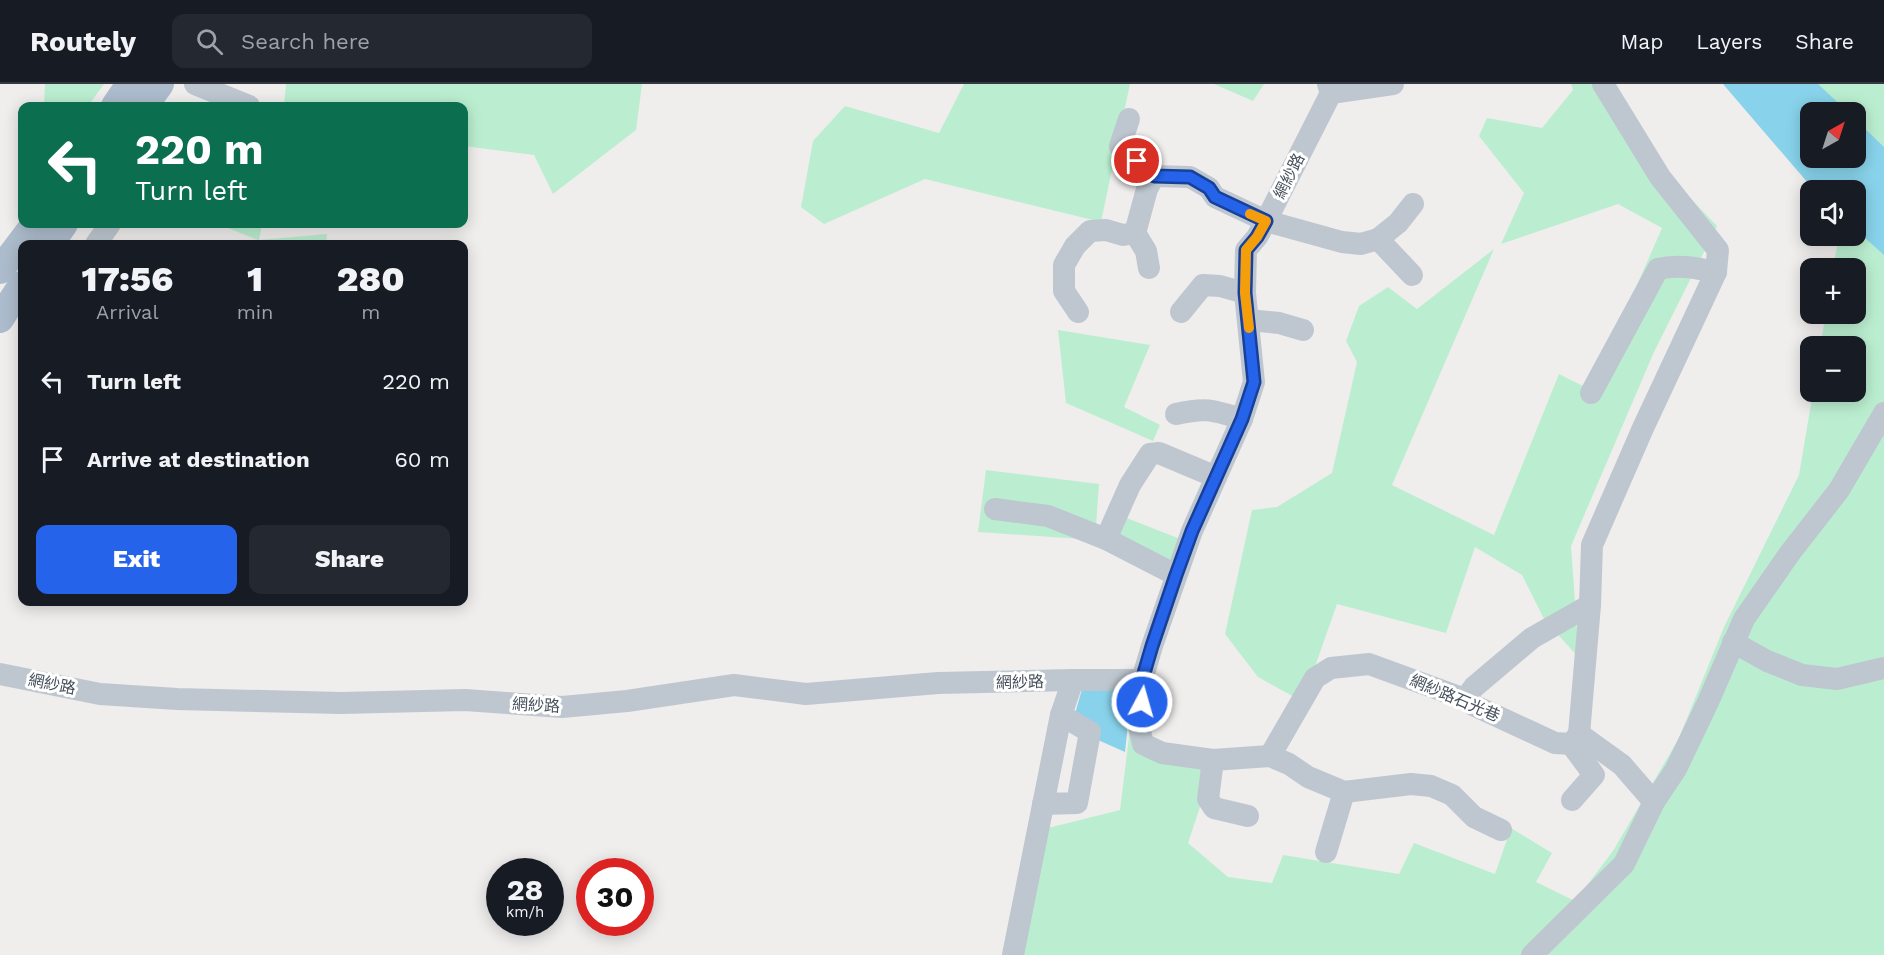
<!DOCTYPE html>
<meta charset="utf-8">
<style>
body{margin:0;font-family:"Work Sans","Noto Sans TC",sans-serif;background:#242831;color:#f1f3f6;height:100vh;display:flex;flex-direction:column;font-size:22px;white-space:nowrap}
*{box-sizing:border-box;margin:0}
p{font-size:20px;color:#9ea1a6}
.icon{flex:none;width:33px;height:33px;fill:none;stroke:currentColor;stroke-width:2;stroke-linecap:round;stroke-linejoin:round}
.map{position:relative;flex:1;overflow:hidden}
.sheet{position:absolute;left:18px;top:156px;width:450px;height:366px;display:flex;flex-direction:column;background:#171b24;border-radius:12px;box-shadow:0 3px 15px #0003}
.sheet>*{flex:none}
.top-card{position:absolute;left:18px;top:18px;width:450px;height:126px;border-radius:12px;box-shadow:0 3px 15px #0003;background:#0b6e4f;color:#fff;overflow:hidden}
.needle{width:39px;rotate:39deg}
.controls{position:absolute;left:1800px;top:18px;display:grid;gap:12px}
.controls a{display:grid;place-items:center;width:66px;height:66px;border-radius:12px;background:#171b24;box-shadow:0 3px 15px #0003;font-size:30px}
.speed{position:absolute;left:486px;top:774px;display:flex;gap:12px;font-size:30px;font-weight:700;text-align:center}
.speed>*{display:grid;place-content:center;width:78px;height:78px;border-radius:50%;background:#171b24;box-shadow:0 3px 15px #0003;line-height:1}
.speed small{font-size:15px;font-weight:400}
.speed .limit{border:9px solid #d22;background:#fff;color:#111}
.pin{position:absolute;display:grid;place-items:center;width:51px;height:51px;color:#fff;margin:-26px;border:3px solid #fff;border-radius:50%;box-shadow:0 2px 6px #0007}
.me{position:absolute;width:66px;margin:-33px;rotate:6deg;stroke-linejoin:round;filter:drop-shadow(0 0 4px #0008)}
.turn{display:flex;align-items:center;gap:21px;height:126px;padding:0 18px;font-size:27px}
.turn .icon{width:78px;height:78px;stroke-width:2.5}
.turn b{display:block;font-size:42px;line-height:51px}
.eta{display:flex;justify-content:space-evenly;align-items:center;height:102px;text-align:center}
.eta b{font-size:36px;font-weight:800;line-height:42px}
.button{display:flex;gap:12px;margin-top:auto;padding:12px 18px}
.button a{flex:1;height:69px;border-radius:12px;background:#2563eb;color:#fff;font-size:24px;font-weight:800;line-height:69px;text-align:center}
.button a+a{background:#242831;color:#f1f3f6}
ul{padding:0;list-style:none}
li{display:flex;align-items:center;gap:18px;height:78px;padding:0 18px}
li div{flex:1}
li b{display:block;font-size:22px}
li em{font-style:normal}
header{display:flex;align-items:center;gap:36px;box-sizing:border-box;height:84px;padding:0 30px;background:#171b24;border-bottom:2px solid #363941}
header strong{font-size:28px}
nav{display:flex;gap:33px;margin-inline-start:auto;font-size:21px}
.search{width:420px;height:54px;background:#242831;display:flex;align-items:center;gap:15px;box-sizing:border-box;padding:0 21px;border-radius:12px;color:#9ea1a6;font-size:22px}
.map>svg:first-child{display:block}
.green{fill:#bbeed0}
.water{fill:#88d3eb}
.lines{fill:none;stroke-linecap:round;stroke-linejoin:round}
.minor{stroke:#bec7d0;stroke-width:22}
.major{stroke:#adbccc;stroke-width:28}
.route-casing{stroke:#184099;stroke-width:15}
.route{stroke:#2563eb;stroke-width:10}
.slow{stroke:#f59e0b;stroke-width:10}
.labels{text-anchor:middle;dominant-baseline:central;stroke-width:6;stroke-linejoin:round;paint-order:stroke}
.street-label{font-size:16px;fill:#46505b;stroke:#fff}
</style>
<header>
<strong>Routely</strong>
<div class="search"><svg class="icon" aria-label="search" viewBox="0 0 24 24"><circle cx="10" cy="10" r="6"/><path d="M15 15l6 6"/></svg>Search here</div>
<nav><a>Map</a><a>Layers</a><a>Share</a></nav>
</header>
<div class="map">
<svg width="1884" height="871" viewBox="0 0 1884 871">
<rect width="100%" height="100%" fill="#f0eded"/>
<g class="green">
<polygon points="45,0 104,0 88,22 44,22"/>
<polygon points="286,0 642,0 636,46 553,110 534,71 464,62 464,22 284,22"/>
<polygon points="964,0 1130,0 1101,138 925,95 824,140 801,123 813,57 845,22 939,49"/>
<polygon points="1214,0 1264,0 1253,17"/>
<polygon points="1571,0 1602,0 1624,45 1717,142 1654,268 1571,462 1579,574 1544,535 1522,491 1475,463 1446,549 1337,520 1312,591 1296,614 1258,593 1225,550 1252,426 1277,423 1332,389 1357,278 1346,257 1359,222 1388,203 1417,225 1494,165 1392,401 1494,451 1559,290 1591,306 1662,144 1618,120 1501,160 1524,109 1479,52 1487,34 1542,44 1573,6"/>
<polygon points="1816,0 1884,0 1884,871 1018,871 1048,744 1120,726 1137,588 1147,655 1217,672 1188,759 1228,793 1272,799 1283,771 1399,790 1414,759 1495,790 1511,744 1552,769 1536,798 1575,817 1613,767 1679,654 1724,543 1799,391 1813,308 1856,308 1856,262 1820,262 1826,230 1856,230 1856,184 1833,184 1839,152 1856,152 1856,28 1841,28"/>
<polygon points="218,140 262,140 259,156 327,150 326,160 258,160 258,156"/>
<polygon points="1058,246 1150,261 1124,323 1160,341 1153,357 1066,319"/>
<polygon points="986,386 1099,400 1096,442 1117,450 1119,431 1188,458 1175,485 1095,456 978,448"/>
</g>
<g class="water">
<polygon points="1723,0 1818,0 1848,28 1810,28 1810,74 1856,74 1856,36 1884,63 1884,171 1856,146 1856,106 1814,106"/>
<polygon points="1084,598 1132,602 1125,668 1071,644"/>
</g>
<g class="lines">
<g class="minor">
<polyline points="195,0 249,22"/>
<polyline points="1328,0 1331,9 1266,137 1257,153 1246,166 1245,209 1254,298 1242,335 1192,447 1152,562 1142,596 1139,643 1143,660 1162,669 1213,676 1270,672 1289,680 1308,693 1344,708 1411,700 1431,702 1452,711 1474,733 1501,746"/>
<polyline points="1331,9 1393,0"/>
<polyline points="1129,35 1120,62 1154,92"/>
<polyline points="1135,149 1146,167 1149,184"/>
<polyline points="1378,155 1412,191"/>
<polyline points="96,160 110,140"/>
<polyline points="1078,228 1064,207 1064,181 1075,162 1090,147 1106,146 1123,151 1135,149 1147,105 1154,92 1190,93 1209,104 1215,113 1266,137 1342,158 1361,160 1378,155 1398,139 1413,120"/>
<polyline points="1181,228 1203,201 1220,202 1245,209"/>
<polyline points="1248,236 1279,239 1303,246"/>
<path d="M1591 309 1658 185C1678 180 1696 184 1716 188"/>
<path d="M1176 330C1206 323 1213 326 1242 335"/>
<polyline points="995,425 1048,432 1106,455 1176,491"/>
<polyline points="1106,455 1130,401 1150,370 1159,369 1216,393"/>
<polyline points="1733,558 1767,577 1802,591 1837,595 1884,584"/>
<polyline points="0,590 100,610 177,615 341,619 465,616 562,623 627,617 734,601 806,610 938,599 1073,596"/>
<polyline points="1465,615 1474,603 1532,554 1590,521"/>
<polyline points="1579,650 1590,521 1592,461 1643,344 1716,188 1718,166 1660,93 1603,0"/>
<polyline points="1571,660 1594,691 1572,716"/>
<polyline points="1270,672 1315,594 1331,584 1369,580 1465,615 1473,621 1555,659 1571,660 1579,650 1622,681 1654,718"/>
<polyline points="1213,676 1208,715 1214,724 1248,732"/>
<polyline points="1043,720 1077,719 1090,648 1061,631"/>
<polyline points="1326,768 1344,708"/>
<polyline points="1013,871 1061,631 1073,596 1142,596"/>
<polyline points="1532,871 1624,780 1654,718 1676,685 1708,618 1744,535 1790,469 1839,406 1884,329"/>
</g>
<g class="major">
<polyline points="115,22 130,0"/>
<polyline points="144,22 160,0"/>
<polyline points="50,160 64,140"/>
<polyline points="0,186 35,140"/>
<polyline points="0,235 22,201"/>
</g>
</g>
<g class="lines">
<defs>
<polyline id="route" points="1137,77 1154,92 1190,93 1209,104 1215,113 1266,137 1257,153 1246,166 1245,209 1254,298 1242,335 1192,447 1176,491 1152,562 1142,596 1142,618"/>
</defs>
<use href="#route" class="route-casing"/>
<use href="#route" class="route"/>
<polyline class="slow" points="1249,244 1245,209 1246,166 1257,153 1266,137 1250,130"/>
</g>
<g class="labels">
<g class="street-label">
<text transform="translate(1289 92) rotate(-63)">網紗路</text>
<text transform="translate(1020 598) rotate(-1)">網紗路</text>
<text transform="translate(52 600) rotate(11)">網紗路</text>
<text transform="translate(1455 614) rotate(23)">網紗路石光巷</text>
<text transform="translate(536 621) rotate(3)">網紗路</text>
</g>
</g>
</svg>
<div class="controls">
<a><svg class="needle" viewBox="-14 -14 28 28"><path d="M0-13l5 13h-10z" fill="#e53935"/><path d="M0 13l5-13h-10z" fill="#9ea1a6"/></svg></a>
<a><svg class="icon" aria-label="sound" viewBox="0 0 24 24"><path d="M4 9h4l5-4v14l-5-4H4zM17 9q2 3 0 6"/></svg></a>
<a>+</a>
<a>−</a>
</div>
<div class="speed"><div>28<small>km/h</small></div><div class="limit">30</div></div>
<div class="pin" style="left:1137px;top:77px;background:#d93025"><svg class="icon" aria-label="arrive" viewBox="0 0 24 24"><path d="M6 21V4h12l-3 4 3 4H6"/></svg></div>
<svg class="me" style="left:1142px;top:618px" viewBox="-20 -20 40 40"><circle r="17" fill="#2563eb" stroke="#fff" stroke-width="3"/><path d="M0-11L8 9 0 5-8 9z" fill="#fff"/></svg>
<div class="top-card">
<div class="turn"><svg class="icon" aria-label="left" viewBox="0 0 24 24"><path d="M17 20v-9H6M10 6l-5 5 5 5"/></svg><div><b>220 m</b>Turn left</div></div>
</div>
<section class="sheet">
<div class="eta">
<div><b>17:56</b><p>Arrival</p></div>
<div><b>1</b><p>min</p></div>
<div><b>280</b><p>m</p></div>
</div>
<ul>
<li><svg class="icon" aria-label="left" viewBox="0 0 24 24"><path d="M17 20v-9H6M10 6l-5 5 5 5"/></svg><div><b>Turn left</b></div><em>220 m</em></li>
<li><svg class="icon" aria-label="arrive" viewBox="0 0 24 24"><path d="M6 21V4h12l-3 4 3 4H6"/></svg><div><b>Arrive at destination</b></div><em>60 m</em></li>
</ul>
<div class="button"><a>Exit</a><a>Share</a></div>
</section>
</div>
